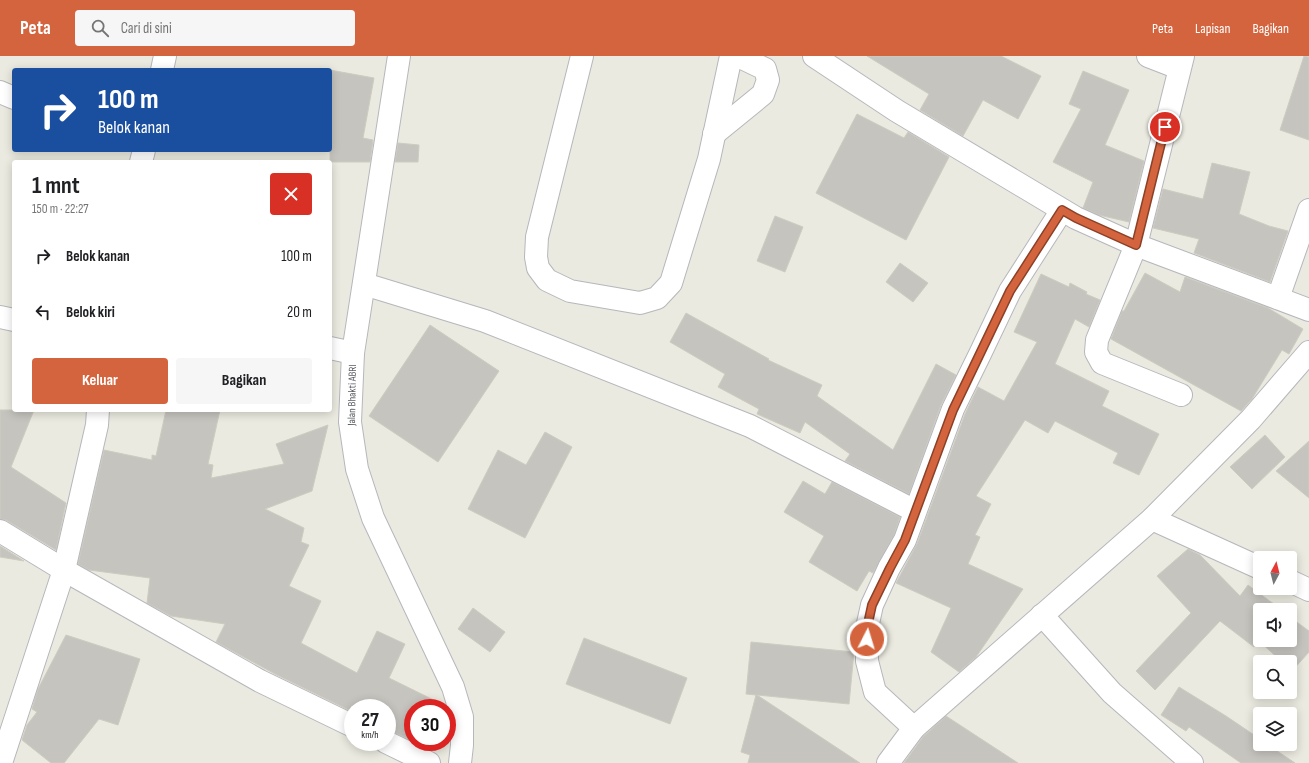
<!DOCTYPE html>
<html lang="id">
<meta charset="utf-8">
<style>
body{margin:0;font-family:"Sofia Sans Condensed",sans-serif;background:#f6f6f6;color:#202124;height:100vh;display:flex;flex-direction:column;font-size:15px;white-space:nowrap}
*{box-sizing:border-box;margin:0}
p{font-size:13px;color:#757577}
.icon{flex:none;width:22px;height:22px;fill:none;stroke:currentColor;stroke-width:2;stroke-linecap:round;stroke-linejoin:round}
.map{position:relative;flex:1;overflow:hidden}
.side{position:absolute;left:12px;top:104px;width:320px;height:252px;display:flex;flex-direction:column;background:#fff;border-radius:4px;box-shadow:0 2px 10px #0003}
.side>*{flex:none}
.hud{position:absolute;left:12px;top:12px;width:320px;height:84px;border-radius:4px;box-shadow:0 2px 10px #0003;background:#1a4fa0;color:#fff;overflow:hidden}
.needle{width:26px;rotate:7deg}
.controls{position:absolute;left:1253px;top:495px;display:grid;gap:8px}
.controls a{display:grid;place-items:center;width:44px;height:44px;border-radius:4px;background:#fff;box-shadow:0 2px 10px #0003;font-size:20px}
.speed{position:absolute;left:344px;top:643px;display:flex;gap:8px;font-size:20px;font-weight:700;text-align:center}
.speed>*{display:grid;place-content:center;width:52px;height:52px;border-radius:50%;background:#fff;box-shadow:0 2px 10px #0003;line-height:1}
.speed small{font-size:10px;font-weight:400}
.speed .limit{border:6px solid #d22;background:#fff;color:#111}
.pin{position:absolute;display:grid;place-items:center;width:34px;height:34px;color:#fff;margin:-17px;border:2px solid #fff;border-radius:50%;box-shadow:0 1px 4px #0007}
.me{position:absolute;width:44px;margin:-22px;rotate:5deg;stroke-linejoin:round;filter:drop-shadow(0 0 3px #0008)}
.turn{display:flex;align-items:center;gap:14px;height:84px;padding:0 20px;font-size:18px}
.turn .icon{width:52px;height:52px;stroke-width:2.5}
.turn b{display:block;font-size:28px;line-height:34px}
.round{display:grid;place-items:center;flex:none;width:42px;height:42px;border-radius:4px;background:#f6f6f6}
.overview{display:flex;align-items:center;justify-content:space-between;height:68px;padding:0 20px}
h1{font-size:24px;font-weight:700;line-height:30px}
.action{display:flex;gap:8px;margin-top:auto;padding:8px 20px}
.action a{flex:1;height:46px;border-radius:4px;background:#d4643d;color:#fff;font-size:16px;font-weight:700;line-height:46px;text-align:center}
.action a+a{background:#f6f6f6;color:#202124}
ul{padding:0;list-style:none}
li{display:flex;align-items:center;gap:12px;height:56px;padding:0 20px}
li div{flex:1}
li b{display:block;font-size:15px}
li em{font-style:normal}
header{display:flex;align-items:center;gap:24px;box-sizing:border-box;height:56px;padding:0 20px;background:#d4643d;color:#fff}
header strong{font-size:19px}
nav{display:flex;gap:22px;margin-inline-start:auto;font-size:14px}
.search{width:280px;height:36px;background:#f6f6f6;display:flex;align-items:center;gap:10px;box-sizing:border-box;padding:0 14px;border-radius:4px;color:#757577;font-size:15px}
.map>svg:first-child{display:block}
.building{fill:#c6c4be;stroke:#ceccc0}
.lines{fill:none;stroke-linecap:round;stroke-linejoin:round}
.minor-casing{stroke:#b6b7bc;stroke-width:24}
.minor{stroke:#fff;stroke-width:22}
.route-casing{stroke:#8a4128;stroke-width:10}
.route{stroke:#d4643d;stroke-width:7}
.labels{text-anchor:middle;dominant-baseline:central;stroke-width:3;stroke-linejoin:round;paint-order:stroke}
.street-label{font-size:11px;fill:#595b60;stroke:#fff}
</style>
<header>
<strong>Peta</strong>
<div class="search"><svg class="icon" aria-label="search" viewBox="0 0 24 24"><circle cx="10" cy="10" r="6"/><path d="M15 15l6 6"/></svg>Cari di sini</div>
<nav><a>Peta</a><a>Lapisan</a><a>Bagikan</a></nav>
</header>
<div class="map">
<svg width="1309" height="707" viewBox="0 0 1309 707">
<rect width="100%" height="100%" fill="#eaeae0"/>
<g class="building">
<polygon points="867,0 1001,0 1041,20 1018,63 983,44 963,80 920,54 929,38"/>
<polygon points="1304,0 1309,1 1309,84 1280,74"/>
<polygon points="330,14 374,22 363,82 373,84 370,106 330,106"/>
<polygon points="1083,15 1129,34 1105,89 1144,105 1129,166 1099,159 1083,152 1093,126 1053,106 1081,53 1069,48"/>
<polygon points="857,58 904,82 908,76 949,101 906,184 816,137"/>
<polygon points="398,87 419,89 418,106 395,106"/>
<polygon points="1212,107 1250,116 1239,158 1269,170 1288,175 1270,226 1194,197 1199,183 1153,172 1163,133 1203,143"/>
<polygon points="775,160 803,171 785,216 757,205"/>
<polygon points="900,207 928,227 913,246 886,226"/>
<polygon points="1145,217 1180,236 1185,221 1268,252 1303,273 1289,298 1282,294 1252,343 1241,355 1111,283 1122,255 1124,255"/>
<polygon points="1041,218 1069,231 1070,227 1087,236 1086,238 1100,244 1089,271 1075,263 1055,308 1109,335 1102,350 1159,378 1139,419 1113,407 1118,397 1055,365 1048,377 1025,364 976,440 991,448 975,479 980,481 968,508 1023,533 976,601 959,616 931,596 951,552 896,527 917,488 965,358 978,331 1004,345 1037,286 1014,276"/>
<polygon points="686,257 769,303 768,304 822,329 817,340 893,394 936,308 956,319 941,349 909,438 845,405 850,398 805,366 800,377 757,358 759,353 718,331 725,318 670,286"/>
<polygon points="430,269 499,315 438,406 369,360"/>
<polygon points="0,354 34,354 11,411 66,447 56,494 6,464 0,463"/>
<polygon points="166,354 220,354 208,408 213,409 211,422 284,408 276,388 328,369 312,435 265,453 304,472 301,486 309,489 289,530 321,545 301,587 357,617 377,575 405,588 389,622 446,650 446,652 413,652 413,685 391,675 387,674 387,652 353,652 353,656 275,618 216,586 225,568 171,560 147,547 150,522 89,514 78,508 104,394 152,404 152,399 156,400"/>
<polygon points="545,376 572,391 525,482 468,453 498,394 526,409"/>
<polygon points="1265,379 1285,401 1252,433 1230,411"/>
<polygon points="1309,385 1309,442 1276,415"/>
<polygon points="803,425 825,438 832,426 900,461 894,479 873,517 869,515 857,535 809,506 824,480 784,456"/>
<polygon points="0,490 24,505 0,501"/>
<polygon points="1188,493 1200,499 1240,540 1248,529 1282,554 1260,554 1260,584 1290,584 1290,561 1309,575 1309,596 1292,615 1290,613 1290,606 1282,606 1258,584 1254,591 1220,565 1155,634 1136,615 1191,557 1157,520"/>
<polygon points="473,552 505,576 490,596 458,573"/>
<polygon points="66,579 140,603 118,669 99,663 64,707 51,707 22,684 27,669 37,656 32,653 38,633"/>
<polygon points="584,582 687,622 670,668 566,628"/>
<polygon points="751,586 854,596 849,648 757,639 860,707 748,707 750,699 741,696 756,639 746,638"/>
<polygon points="1179,631 1226,660 1260,683 1260,688 1267,688 1295,707 1241,707 1189,671 1186,675 1161,659"/>
<polygon points="946,660 1018,707 904,707 923,681"/>
<polygon points="414,686 434,686 431,694"/>
</g>
<g class="lines">
<defs>
<g id="minor">
<polyline points="399,0 353,297 350,366 357,413 373,462 453,631 462,661 462,689 460,707"/>
<polyline points="582,0 537,181 536,201 538,212 547,224 570,235 640,247 657,242 671,227 709,103 731,0"/>
<polyline points="814,0 897,55 1076,162 1136,189 1309,254"/>
<polyline points="1148,0 1179,12"/>
<polyline points="162,14 165,0"/>
<polyline points="0,36 14,42"/>
<polyline points="714,78 763,38 768,24 765,13 738,0"/>
<polyline points="141,106 144,94"/>
<polyline points="364,228 485,265 750,370 915,455"/>
<polyline points="1278,242 1309,154"/>
<polyline points="0,261 14,264"/>
<polyline points="330,292 353,297"/>
<polyline points="1181,339 1102,307 1096,296 1097,284 1136,189 1183,0"/>
<polyline points="1152,463 1260,512"/>
<polyline points="0,475 64,514 260,625 353,670"/>
<polyline points="1290,525 1309,534"/>
<polyline points="1042,559 1112,637 1192,707"/>
<polyline points="914,672 875,636 867,605 867,572 872,549 889,512 905,484 953,353 980,298 1010,235 1062,154"/>
<polyline points="386,686 429,707"/>
<polyline points="1,707 64,514 97,369 98,354"/>
<polyline points="888,707 914,672 1152,463 1251,363 1309,296"/>
</g>
</defs>
<use href="#minor" class="minor-casing"/>
<use href="#minor" class="minor"/>
</g>
<g class="lines">
<defs>
<polyline id="route" points="867,583 867,572 872,549 890,512 905,484 953,354 1010,235 1062,154 1076,162 1136,189 1165,71"/>
</defs>
<use href="#route" class="route-casing"/>
<use href="#route" class="route"/>
</g>
<g class="labels">
<g class="street-label">
<text transform="translate(352 339) rotate(-89)">Jalan Bhakti ABRI</text>
</g>
</g>
</svg>
<div class="controls">
<a><svg class="needle" viewBox="-14 -14 28 28"><path d="M0-13l5 13h-10z" fill="#e53935"/><path d="M0 13l5-13h-10z" fill="#757577"/></svg></a>
<a><svg class="icon" aria-label="sound" viewBox="0 0 24 24"><path d="M4 9h4l5-4v14l-5-4H4zM17 9q2 3 0 6"/></svg></a>
<a><svg class="icon" aria-label="search" viewBox="0 0 24 24"><circle cx="10" cy="10" r="6"/><path d="M15 15l6 6"/></svg></a>
<a><svg class="icon" aria-label="layers" viewBox="0 0 24 24"><path d="M12 4l9 5-9 5-9-5zM3 14l9 5 9-5"/></svg></a>
</div>
<div class="speed"><div>27<small>km/h</small></div><div class="limit">30</div></div>
<div class="pin" style="left:1165px;top:71px;background:#d93025"><svg class="icon" aria-label="arrive" viewBox="0 0 24 24"><path d="M6 21V4h12l-3 4 3 4H6"/></svg></div>
<svg class="me" style="left:867px;top:583px" viewBox="-20 -20 40 40"><circle r="17" fill="#d4643d" stroke="#fff" stroke-width="3"/><path d="M0-11L8 9 0 5-8 9z" fill="#fff"/></svg>
<div class="hud">
<div class="turn"><svg class="icon" aria-label="right" viewBox="0 0 24 24"><path d="M7 20v-9h11M14 6l5 5-5 5"/></svg><div><b>100 m</b>Belok kanan</div></div>
</div>
<section class="side">
<div class="overview"><div><h1>1 mnt</h1><p>150 m · 22:27</p></div><a class="round" style="background:#d93025;color:#fff"><svg class="icon" aria-label="close" viewBox="0 0 24 24"><path d="M6 6l12 12M18 6L6 18"/></svg></a></div>
<ul>
<li><svg class="icon" aria-label="right" viewBox="0 0 24 24"><path d="M7 20v-9h11M14 6l5 5-5 5"/></svg><div><b>Belok kanan</b></div><em>100 m</em></li>
<li><svg class="icon" aria-label="left" viewBox="0 0 24 24"><path d="M17 20v-9H6M10 6l-5 5 5 5"/></svg><div><b>Belok kiri</b></div><em>20 m</em></li>
</ul>
<div class="action"><a>Keluar</a><a>Bagikan</a></div>
</section>
</div>
